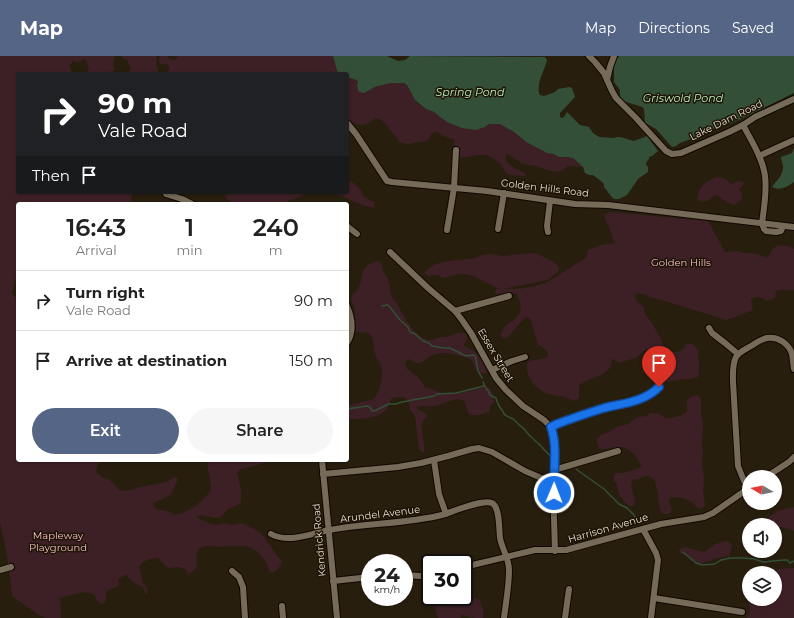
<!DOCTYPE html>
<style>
body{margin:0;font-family:Montserrat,sans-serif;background:#f6f6f6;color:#222;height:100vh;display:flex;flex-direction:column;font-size:15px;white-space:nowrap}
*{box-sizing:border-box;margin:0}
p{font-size:13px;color:#767676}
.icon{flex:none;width:22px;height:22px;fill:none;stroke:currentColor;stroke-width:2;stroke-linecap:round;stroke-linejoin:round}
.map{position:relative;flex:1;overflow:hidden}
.side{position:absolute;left:16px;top:146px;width:333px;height:260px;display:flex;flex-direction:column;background:#fff;border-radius:4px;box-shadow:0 1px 3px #0004}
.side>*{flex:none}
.banner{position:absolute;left:16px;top:16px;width:333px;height:122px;border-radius:4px;box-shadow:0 1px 3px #0004;background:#202124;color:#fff;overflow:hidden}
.needle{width:26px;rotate:280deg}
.fabs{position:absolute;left:742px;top:414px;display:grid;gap:8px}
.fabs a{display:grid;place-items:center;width:40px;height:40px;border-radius:50%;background:#fff;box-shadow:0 1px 3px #0004;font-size:20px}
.speed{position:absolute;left:361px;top:498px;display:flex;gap:8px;font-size:20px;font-weight:700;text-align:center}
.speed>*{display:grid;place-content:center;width:52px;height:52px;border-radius:50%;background:#fff;box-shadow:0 1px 3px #0004;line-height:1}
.speed small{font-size:10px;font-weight:400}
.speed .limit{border:2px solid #111;border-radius:6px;background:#fff;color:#111}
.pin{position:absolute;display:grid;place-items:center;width:34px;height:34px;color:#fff;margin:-41px -17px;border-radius:50% 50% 50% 0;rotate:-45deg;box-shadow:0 0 4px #0007}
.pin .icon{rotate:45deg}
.me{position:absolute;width:44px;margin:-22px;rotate:1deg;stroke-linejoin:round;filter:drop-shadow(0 0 3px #0008)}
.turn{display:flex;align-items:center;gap:14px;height:84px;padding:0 16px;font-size:18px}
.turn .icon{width:52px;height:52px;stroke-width:2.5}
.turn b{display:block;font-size:28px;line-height:34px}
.then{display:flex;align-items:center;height:38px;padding:0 16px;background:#0003;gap:8px;font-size:15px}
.eta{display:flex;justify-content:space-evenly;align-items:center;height:68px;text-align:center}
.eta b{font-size:24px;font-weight:600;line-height:28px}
.primary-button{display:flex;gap:8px;margin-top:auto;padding:8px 16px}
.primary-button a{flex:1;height:46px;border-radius:24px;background:#556585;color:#fff;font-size:16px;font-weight:600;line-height:46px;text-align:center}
.primary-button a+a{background:#f6f6f6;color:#222}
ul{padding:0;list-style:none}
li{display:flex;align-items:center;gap:12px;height:60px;padding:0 16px;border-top:1px solid #e0e0e0}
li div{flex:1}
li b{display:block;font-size:15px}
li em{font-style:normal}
header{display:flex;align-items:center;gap:24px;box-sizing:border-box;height:56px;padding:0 20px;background:#556585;color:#fff}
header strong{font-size:19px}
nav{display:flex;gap:22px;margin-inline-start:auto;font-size:14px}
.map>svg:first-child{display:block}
.green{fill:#3d2026}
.water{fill:#334f37}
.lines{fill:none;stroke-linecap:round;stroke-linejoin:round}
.stream{stroke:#334f37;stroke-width:1.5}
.minor-casing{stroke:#100700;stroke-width:8}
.minor{stroke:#766a58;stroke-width:6}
.route-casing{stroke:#114b97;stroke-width:10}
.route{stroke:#1a73e8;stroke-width:7}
.labels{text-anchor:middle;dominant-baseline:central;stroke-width:3;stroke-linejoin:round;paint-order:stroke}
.street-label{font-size:10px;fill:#e2dbd1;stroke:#1e1405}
.park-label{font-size:10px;fill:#f7bec7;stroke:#1e1405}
.water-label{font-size:11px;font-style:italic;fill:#b6ebbd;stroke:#1e1405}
</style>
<header>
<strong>Map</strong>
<nav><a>Map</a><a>Directions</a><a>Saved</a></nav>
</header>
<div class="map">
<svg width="794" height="562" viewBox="0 0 794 562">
<rect width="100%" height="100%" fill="#271e0e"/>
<g class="green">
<path d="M0 0H115C113 3 113 10 114 14 107 20 94 20 87 15L89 12 86 4 84 3C82 3 80 6 76 7L75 5H72V7L69 9 73 18H18V136H132L131 143 132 146 135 148H89L81 146 79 148H18V223L15 224 12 237 15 241 18 243V404H103L97 410 96 416 102 421 110 424 117 432 120 434 126 435 140 431 162 427 168 425 172 422 177 421 178 423 171 438 168 440 154 447 153 450 156 453 170 456 175 459C187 456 196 451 204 442 207 439 211 437 211 432 211 423 206 413 208 404H270C267 405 264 407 261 408 253 411 243 410 237 416L241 433V446L238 449 228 453 222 460 217 462 200 459 197 461V462L211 468 218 469 226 467 233 469 242 467 261 477 282 506C281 509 276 517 271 516 268 515 268 510 267 508 264 503 260 497 255 494 244 487 229 491 217 491 212 490 207 489 202 491 198 492 198 495 196 498 197 507 199 514 188 518L186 513 178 511 168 512 158 502C149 503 142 504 139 512L142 521V526L146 530 148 538 145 537 143 531C136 528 131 526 127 519H124V520L118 523 119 528 117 531 106 535V544L103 548 97 545 95 539C87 533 70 539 60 542L61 562H46L39 559 12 540C10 515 6 491 0 467Z"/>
<polygon points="121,0 157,0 156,10 158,13 157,18 133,18 129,17 129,15 131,12 128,8 128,4 124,3"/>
<path d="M160 0H167C169 4 173 5 177 3L178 0H333L337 15 340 18H164L170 13 167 8H160L159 4Z"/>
<path d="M347 22H351L358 25 357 30 370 33 391 27H404L407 29 415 44 420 49 426 53 434 56 440 61 456 70 476 74 485 71 489 68H500L514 76 526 86 547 97 553 98 559 101H566L573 102 583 111 568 110 563 114 557 116 551 115 537 110 523 108 508 98 506 99C503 110 518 113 526 118L525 120 509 119 505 116 501 108 497 105 487 99H478L459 102 457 93 454 88V83C450 82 447 82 444 80 439 78 438 74 432 77 427 86 429 85 419 86 412 87 403 90 398 84 397 82 396 80 395 79 392 76 389 73 387 70 385 68 383 65 380 63 370 59 368 79 347 62Z"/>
<path d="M716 121C722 120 727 124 731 128L738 125 743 126 744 128 739 134 742 137V142L739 146 734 149 730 148 716 139C709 143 704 149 697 143 698 131 705 126 716 121Z"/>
<polygon points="347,123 356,129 361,134 362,138 364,141 374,146 375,152 362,149 339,139 321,136 347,136"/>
<path d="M225 136H314L306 137 302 140 287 145 286 148C276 148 266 148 257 147 255 147 253 146 250 146 243 146 235 149 228 144 225 142 224 139 225 136Z"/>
<path d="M610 156 708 165 725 196 738 195 743 197H752L768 202C769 200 770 198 771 196 776 186 786 189 794 193V234C788 235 781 232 776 235L775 242 766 245C761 241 757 239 751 243V245L753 254 727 264 638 237 635 240C635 245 639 248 643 250L645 258 652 267 662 285 663 289 661 291 645 294 641 297 638 301 619 307H618L614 303H612L611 310 608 314 601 319 588 324 579 329V342L574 345C571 344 568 342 565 341 561 340 557 340 552 339 538 336 525 322 527 307L530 305 545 302 547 301C550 293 543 293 538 288L530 262 528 261C522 263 520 267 516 272 513 276 510 279 507 282H503L501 281C501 262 531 268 517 238L511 236 496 238 495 236 496 233 498 232C484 227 474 217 459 218 453 219 448 221 443 222L438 219 429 220 424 217C433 205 452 205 466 203H473L482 199 490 198 503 200 536 197 555 207 559 212V215L547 224 542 225 503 233C518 234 542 231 554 222 564 216 575 208 586 202L588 194 601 189 615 187 604 159Z"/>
<path d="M378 205C382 207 382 211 384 216 385 218 386 219 387 221 391 229 389 242 397 247 402 259 416 284 430 284 433 284 436 282 439 281 441 281 444 281 446 281 451 280 462 272 466 279 469 283 464 286 464 290 477 295 482 302 487 315L486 317 480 318C472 311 477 305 464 300L462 301C451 297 441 295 431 300 426 303 422 308 416 307 413 306 411 304 408 303L405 306 407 313 419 322 425 331 445 338 461 337 485 331C493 331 493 339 494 346 492 350 489 349 490 354L489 356C482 358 476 361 469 358L464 345C453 340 443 350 432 350 426 351 422 349 417 352V353L425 357 427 360C426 362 424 363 423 365 419 373 426 387 424 396H422L419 393 415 360 410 354 408 345 405 342 400 341 392 342C389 346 389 352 384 356 376 363 358 363 347 363V350L374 343C380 336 384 317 381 309 380 305 376 302 375 298 373 293 374 282 371 279 367 275 361 277 356 276L355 254 351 244 352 239C368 230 353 210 378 205Z"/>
<path d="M686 288H692L698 294C698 302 701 313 698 321L690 323H685L665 326C666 320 673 314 673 307 673 304 671 301 670 297 679 294 682 298 686 288Z"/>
<path d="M695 339 698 340 701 343V359L703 366 702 389 703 397 702 406 704 423 703 434 705 450 702 452H698L692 446 685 443 680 441 670 442 669 446 672 454 669 458H663L660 454C659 448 657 428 654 424 650 419 643 419 639 423H634L632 424 631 430 635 445 634 450H629C622 443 617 438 617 428L614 425V420L616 417H623L639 412 641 411 640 406C637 403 636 398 632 396 620 387 615 393 601 393 598 391 596 386 597 382L601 379 613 374 619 370 628 368 638 361 647 360 650 357C654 357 657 357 660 358 662 359 663 361 666 362 670 363 685 360 687 355 688 351 685 348 689 342Z"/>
<polygon points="794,451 794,475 781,471 775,472 775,469 755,469 765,464 778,455"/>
<polygon points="725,485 730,486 732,490 729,500 722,501 700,508 696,508 687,500 680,497 679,496 680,493 684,491 704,496 716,488"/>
<path d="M794 512V562H747C748 559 750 556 750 553 750 545 744 539 749 531V543H775V517H774L778 513Z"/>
<path d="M430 523V541H438V545C444 549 450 546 454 541H464V539L478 543 480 544C481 552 485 553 483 562 473 562 470 562 461 558L460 559 461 562H438L434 547V546L427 545V544L422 528 423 525Z"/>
</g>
<g class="water">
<path d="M333 0H387L398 5 405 4 410 0 545 1 547 4C545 14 535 29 540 39L544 40 555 36 558 33 569 31 572 32 575 41 560 57V61L562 62 564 61 567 56 580 69 589 71 593 77 599 81 613 82 617 81H620L634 85 647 80 658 95 652 100 649 101V103L647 105 646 108 648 111V116L638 123 627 139 619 143H614L611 140 604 131V128L601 125 593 119H589L585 117 583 111 573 102 566 101H559L553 98 547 97 526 86 514 76 500 68H489L485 71 476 74 462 72 449 67 440 61 434 56 426 53 415 44 407 29 404 27H391L375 31 364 37 359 36 357 30 358 25 351 22H347V18H340L337 15Z"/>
<polygon points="619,0 794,0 794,37 741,63 730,68 717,71 702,79 680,87 676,90 672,91 656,73 647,68 645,67 644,53 642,51 623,45 620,42 620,34 614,26 614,7"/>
<path d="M794 92V126C787 131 780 135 772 131 776 125 783 120 783 111 783 108 781 104 781 101L792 97Z"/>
</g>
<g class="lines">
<g class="stream">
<polyline points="382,250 387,249 389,250 400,264 408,271 410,276 415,278 423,285 429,287 432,290 444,292 450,292 466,300 474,299 475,300 476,303 478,315 482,322"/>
<path d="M483 326C484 331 488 333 490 339L496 342 498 348 505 359 513 363 524 373 530 380 539 388 552 402"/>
<polyline points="347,353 367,350 370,351 372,355 374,355 389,348 396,348 402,346 434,340 437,338 456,337 484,330"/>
<polyline points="576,413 580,416 604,433 619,448 627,452 634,459 637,464"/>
<polyline points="683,496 696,507 702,509 715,508 721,504 730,502 743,502 754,503 763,506 784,504 787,504 790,507 794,505"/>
</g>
<defs>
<g id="minor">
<polyline points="589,0 595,6 604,17 612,35 616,42 635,61 666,95 672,98 681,97 729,76 743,69 755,61 794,43"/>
<polyline points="607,24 610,11 614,0"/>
<polyline points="347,67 356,78 385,122 387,125 392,126 487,135 575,148 608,149 794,171"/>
<path d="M743 69C751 84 763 103 765 120 767 135 764 153 762 167L764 173 766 175 776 176 781 175 783 170"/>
<polyline points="759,100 794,84"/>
<polyline points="166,138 182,143 192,148"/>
<polyline points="347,170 357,178"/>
<polyline points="498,173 504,137"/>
<polyline points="447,174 454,132 456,94"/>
<polyline points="548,176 547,170 550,145"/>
<polyline points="390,196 428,232 455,255 462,264 471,277 496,322 506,334 523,350 544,364 551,371 553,385 554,401 553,427 555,495"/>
<path d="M347 250C352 262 354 276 347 287"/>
<polyline points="455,255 509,240"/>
<polyline points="709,272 712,277 725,287 738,298"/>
<polyline points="492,314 512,305 525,301"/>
<polyline points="551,371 557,368 603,353 639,343 652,338 659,331"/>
<polyline points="322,404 337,562"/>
<polyline points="434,404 439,438 446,458"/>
<polyline points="554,414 618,395"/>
<polyline points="323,418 398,411 421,407 448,400 472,393 479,392 492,396 525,415 553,427"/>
<polyline points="766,421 789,406 794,401"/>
<path d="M749 432 744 425 738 410 733 326C733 318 732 309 736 301 739 296 746 293 751 290 756 287 761 283 767 282 778 280 789 288 792 298 793 302 793 308 794 313"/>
<polyline points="643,473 656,497 658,504 651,562"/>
<path d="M271 478C289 488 311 477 330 474 367 467 405 468 442 459 452 456 482 443 492 447 500 451 499 474 500 482 502 493 509 502 509 514 509 530 506 546 504 562"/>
<polyline points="464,511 535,494 566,494 661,468 704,461 713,457 749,432"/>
<polyline points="0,514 11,511"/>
<polyline points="232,515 239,521 243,531 245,562"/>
<polyline points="404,519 421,520 430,518"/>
<polyline points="333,525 370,521"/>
<polyline points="654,542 742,556"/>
<polyline points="282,550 283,562"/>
<polyline points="565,562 569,533"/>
</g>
</defs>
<use href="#minor" class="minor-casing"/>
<use href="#minor" class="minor"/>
</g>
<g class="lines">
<defs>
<path id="route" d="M554 437C553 416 558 391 551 371L557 368C573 362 588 357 604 352 624 347 644 346 659 331"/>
</defs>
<use href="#route" class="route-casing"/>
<use href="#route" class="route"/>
</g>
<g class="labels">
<g class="street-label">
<text transform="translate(726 64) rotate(-26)">Lake Dam Road</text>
<text transform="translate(545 132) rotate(7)">Golden Hills Road</text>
<text transform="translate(496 299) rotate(59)">Essex Street</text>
<text transform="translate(380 458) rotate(-7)">Arundel Avenue</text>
<text transform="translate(608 472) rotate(-16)">Harrison Avenue</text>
<text transform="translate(319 484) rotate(-95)">Kendrick Road</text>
</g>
<g class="park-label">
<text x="681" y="206">Golden Hills</text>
<text x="58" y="479">Mapleway<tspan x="58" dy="12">Playground</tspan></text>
</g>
<g class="water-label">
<text x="470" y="36">Spring Pond</text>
<text x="683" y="42">Griswold Pond</text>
</g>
</g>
</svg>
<div class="fabs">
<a><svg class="needle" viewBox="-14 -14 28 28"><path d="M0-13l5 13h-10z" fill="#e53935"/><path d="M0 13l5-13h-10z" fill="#767676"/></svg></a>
<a><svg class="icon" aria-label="sound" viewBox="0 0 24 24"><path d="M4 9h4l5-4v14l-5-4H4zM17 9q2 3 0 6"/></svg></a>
<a><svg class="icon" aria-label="layers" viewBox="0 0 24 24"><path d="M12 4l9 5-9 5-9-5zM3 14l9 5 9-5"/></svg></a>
</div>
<div class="speed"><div>24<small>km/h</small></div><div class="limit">30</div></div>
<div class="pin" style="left:659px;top:331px;background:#d93025"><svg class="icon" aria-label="arrive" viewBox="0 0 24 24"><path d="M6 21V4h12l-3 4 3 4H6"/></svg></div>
<svg class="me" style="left:554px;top:437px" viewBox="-20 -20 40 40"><circle r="17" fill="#1a73e8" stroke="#fff" stroke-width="3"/><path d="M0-11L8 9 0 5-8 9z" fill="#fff"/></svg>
<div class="banner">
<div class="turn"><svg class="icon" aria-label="right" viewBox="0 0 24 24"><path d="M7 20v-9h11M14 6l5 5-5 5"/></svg><div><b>90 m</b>Vale Road</div></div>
<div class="then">Then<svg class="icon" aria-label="arrive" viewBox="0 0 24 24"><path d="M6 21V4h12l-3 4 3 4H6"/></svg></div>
</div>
<section class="side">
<div class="eta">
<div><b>16:43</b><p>Arrival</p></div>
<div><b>1</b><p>min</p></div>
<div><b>240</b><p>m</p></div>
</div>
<ul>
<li><svg class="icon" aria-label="right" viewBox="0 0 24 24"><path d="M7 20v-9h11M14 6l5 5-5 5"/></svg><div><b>Turn right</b><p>Vale Road</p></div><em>90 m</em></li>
<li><svg class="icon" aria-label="arrive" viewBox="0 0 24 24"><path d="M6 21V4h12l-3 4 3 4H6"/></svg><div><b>Arrive at destination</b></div><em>150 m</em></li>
</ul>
<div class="primary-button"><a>Exit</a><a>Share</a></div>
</section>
</div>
